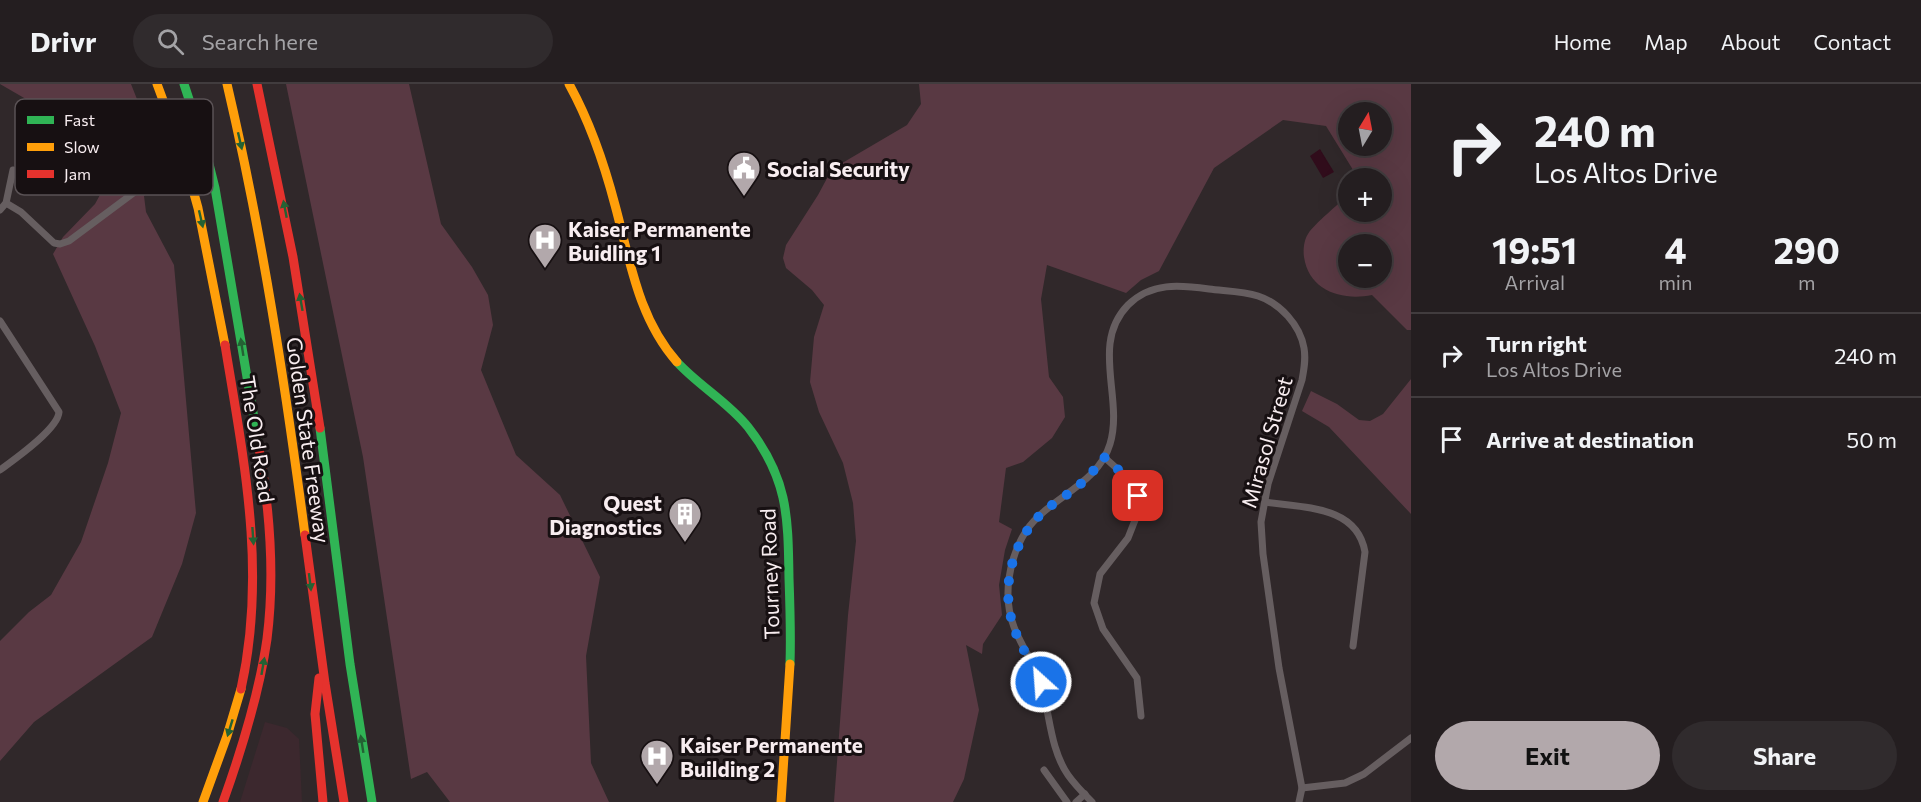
<!DOCTYPE html>
<meta charset="utf-8">
<style>
body{margin:0;font-family:Commissioner,sans-serif;background:#302b2d;color:#f1f3f6;height:100vh;display:flex;flex-direction:column;font-size:22px;white-space:nowrap}
*{box-sizing:border-box;margin:0}
p{font-size:20px;color:#a3a2a5}
.icon{flex:none;width:33px;height:33px;fill:none;stroke:currentColor;stroke-width:2;stroke-linecap:round;stroke-linejoin:round}
.map{position:relative;flex:1;overflow:hidden}
.details{display:flex;flex-direction:column;background:#241e20;width:510px}
.details>*{flex:none}
.guide{background:#241e20;color:#f1f3f6;overflow:hidden}
.needle{width:39px;rotate:10deg}
.fabs{position:absolute;left:1338px;top:18px;display:grid;gap:12px}
.fabs a{display:grid;place-items:center;width:54px;height:54px;border-radius:50%;background:#241e20;box-shadow:0 6px 24px #0002,0 0 0 2px #413c3e;font-size:30px}
.pin{position:absolute;display:grid;place-items:center;width:51px;height:51px;color:#fff;margin:-26px;border-radius:12px;box-shadow:0 3px 9px #0006}
.me{position:absolute;width:66px;margin:-33px;rotate:334deg;stroke-linejoin:round;filter:drop-shadow(0 0 4px #0008)}
.turn{display:flex;align-items:center;gap:21px;height:126px;padding:0 24px;font-size:27px}
.turn .icon{width:78px;height:78px;stroke-width:2.5}
.turn b{display:block;font-size:42px;line-height:51px}
.eta{display:flex;justify-content:space-evenly;align-items:center;height:102px;text-align:center}
.eta b{font-size:36px;font-weight:700;line-height:42px}
.action{display:flex;gap:12px;margin-top:auto;padding:12px 24px}
.action a{flex:1;height:69px;border-radius:36px;background:#b2a8ab;color:#111;font-size:24px;font-weight:700;line-height:69px;text-align:center}
.action a+a{background:#302b2d;color:#f1f3f6}
ul{padding:0;list-style:none}
li{display:flex;align-items:center;gap:18px;height:84px;padding:0 24px;border-top:2px solid #413c3e}
li div{flex:1}
li b{display:block;font-size:22px}
li em{font-style:normal}
header{display:flex;align-items:center;gap:36px;box-sizing:border-box;height:84px;padding:0 30px;background:#241e20;border-bottom:2px solid #413c3e}
header strong{font-size:28px}
nav{display:flex;gap:33px;margin-inline-start:auto;font-size:21px}
.search{width:420px;height:54px;background:#302b2d;display:flex;align-items:center;gap:15px;box-sizing:border-box;padding:0 21px;border-radius:33px;color:#a3a2a5;font-size:22px}
main{display:flex;flex:1;min-height:0}
.map>svg:first-child{display:block}
.built{fill:#3c282e}
.green{fill:#593943;fill-rule:evenodd}
.water{fill:#300c1b}
.lines{fill:none;stroke-linecap:round;stroke-linejoin:round}
.street{stroke:#665e60;stroke-width:7}
.fast{stroke:#30b455;stroke-width:9}
.slow{stroke:#ff9f0a;stroke-width:9}
.jam{stroke:#e5322d;stroke-width:9}
.oneway{fill:#246234}
.route{stroke:#1a73e8;stroke-width:10;stroke-dasharray:0 18}
.labels{text-anchor:middle;dominant-baseline:central;stroke-width:6;stroke-linejoin:round;paint-order:stroke}
.poi-label{font-size:21px;font-weight:bold;fill:#f8edf0;stroke:#171012;text-anchor:start}
.street-label{font-size:21px;fill:#f8edf0;stroke:#171012}
.key{fill:#171012;stroke:#5a5255;stroke-width:1.5}
.key-label{font-size:16px;fill:#f8edf0}
</style>
<header>
<strong>Drivr</strong>
<div class="search"><svg class="icon" aria-label="search" viewBox="0 0 24 24"><circle cx="10" cy="10" r="6"/><path d="M15 15l6 6"/></svg>Search here</div>
<nav><a>Home</a><a>Map</a><a>About</a><a>Contact</a></nav>
</header>
<main>
<div class="map">
<svg width="1411" height="718" viewBox="0 0 1411 718">
<rect width="100%" height="100%" fill="#30282a"/>
<polygon class="built" points="265,638 287,644 299,655 302,718 240,718"/>
<g class="green">
<polygon points="0,0 131,0 167,91 144,112 146,128 174,181 196,429 182,480 152,553 34,638 0,677 0,557 29,528 51,511 81,458 108,379 121,329 95,262 53,170 63,153 95,120 101,109 54,59 47,41 31,18"/>
<polygon points="286,0 409,0 441,140 472,183 488,211 493,241 481,286 516,371 560,411 600,493 586,572 591,679 609,718 450,718 427,688 411,695 363,373"/>
<path d="M919 0H1411V246H1407L1372 211C1342 217 1309 207 1304 173 1303 166 1304 156 1308 150 1315 139 1338 121 1348 111V128H1382V94H1358L1326 42 1283 36 1214 84 1159 187 1141 196 1126 209 1047 181 1041 215 1049 293 1063 313 1065 333 1052 354 1023 378 1006 384 999 438 1012 445 1005 466 999 501 1002 531 983 560 982 570 966 561 979 626 964 695 953 718H834L848 531 856 457 853 419 843 379 819 328 810 298 814 253 824 221 812 206 786 184 783 174 786 161 818 111 832 85 907 41 921 20ZM1382 28V62H1348V28ZM1382 160V194H1348V160Z"/>
<polygon points="1411,295 1411,430 1329,343 1302,327 1311,307 1337,320 1359,336 1370,337 1383,330"/>
</g>
<polygon class="water" points="1320,65 1334,88 1323,94 1310,72"/>
<g class="lines">
<g class="street">
<polyline points="6,119 21,128 54,159 60,160 69,157 167,84 184,75"/>
<polyline points="0,126 6,119 13,86"/>
<path d="M0 237 59 328C58 345 15 375 0 386"/>
<polyline points="1104,373 1132,398 1138,412 1139,426 1128,454 1100,490 1094,519 1103,545 1137,594 1141,632"/>
<path d="M1265 418C1303 424 1357 421 1365 468L1353 562"/>
<polyline points="1044,686 1067,718"/>
<polyline points="1302,704 1345,699 1364,690 1411,654"/>
<polyline points="1076,718 1085,710"/>
<path d="M1092 718C1084 710 1075 701 1068 691 1050 665 1050 630 1041 600 1035 580 1021 562 1014 543 1002 512 1009 474 1026 447 1048 414 1098 401 1110 360 1124 314 1090 260 1128 221 1151 198 1180 201 1209 205 1225 207 1243 207 1258 212 1280 219 1300 241 1304 264 1306 275 1304 285 1302 296L1268 400 1261 438 1263 470 1279 584 1302 704 1299 718"/>
</g>
<g class="fast">
<polyline points="184,0 205,64 215,104 259,364"/>
<path d="M677 278C699 302 728 318 748 343 788 394 788 432 789 494 790 522 791 551 790 580"/>
<polyline points="320,344 350,580 372,718"/>
</g>
<g class="slow">
<polyline points="157,0 183,70 198,124 225,261"/>
<path d="M227 0C262 149 285 299 305 451"/>
<path d="M569 0C590 38 604 79 615 121 630 176 638 234 677 278"/>
<polyline points="203,718 227,652 241,605"/>
<polyline points="781,718 790,580"/>
</g>
<g class="jam">
<polyline points="257,0 293,173 320,344"/>
<path d="M225 261C244 377 267 488 241 605"/>
<polyline points="305,451 325,599 344,718"/>
<polyline points="319,594 315,630 323,718"/>
<path d="M223 718C242 665 259 611 267 555 275 492 270 427 259 364"/>
</g>
</g>
<defs><path id="oneway-solid" d="M-6-.8H1V-3.2L6.5 0L1 3.2V.8H-6Z" transform="scale(1.5)"/></defs>
<g class="oneway">
<use href="#oneway-solid" transform="translate(240 57) rotate(77)"/>
<use href="#oneway-solid" transform="translate(285 125) rotate(-101)"/>
<use href="#oneway-solid" transform="translate(201 135) rotate(77)"/>
<use href="#oneway-solid" transform="translate(301 218) rotate(-100)"/>
<use href="#oneway-solid" transform="translate(242 263) rotate(-99)"/>
<use href="#oneway-solid" transform="translate(253 452) rotate(86)"/>
<use href="#oneway-solid" transform="translate(310 498) rotate(83)"/>
<use href="#oneway-solid" transform="translate(263 582) rotate(-80)"/>
<use href="#oneway-solid" transform="translate(230 644) rotate(107)"/>
<use href="#oneway-solid" transform="translate(362 660) rotate(-99)"/>
</g>
<g class="lines">
<path class="route" d="M1041 598C1032 580 1019 560 1013 541 1001 503 1012 459 1040 431 1051 420 1065 413 1077 403 1087 395 1096 384 1104 373L1132 398 1138 412"/>
</g>
<defs>
<symbol id="civic-pin" viewBox="-11 -11 22 30"><path d="M0 17L-7.5 6A9.5 9.5 0 1 1 7.5 6Z" fill="#b2a8ab" stroke="#171012"/><path d="M-.6-6.5H3V-4.5H.6V-3L4-1V1h2V6H-6V1h2V-1L-.6-3ZM-1.2 2.5V6h2.4V2.5Z" fill="#fff"/></symbol>
<symbol id="hospital-pin" viewBox="-11 -11 22 30"><path d="M0 17L-7.5 6A9.5 9.5 0 1 1 7.5 6Z" fill="#b2a8ab" stroke="#171012"/><path d="M-5-5h3v3.5h4V-5h3V5h-3V1.5h-4V5h-3Z" fill="#fff"/></symbol>
<symbol id="building-pin" viewBox="-11 -11 22 30"><path d="M0 17L-7.5 6A9.5 9.5 0 1 1 7.5 6Z" fill="#b2a8ab" stroke="#171012"/><path d="M-4-6H4V6H1V3H-1V6H-4ZM-2.5-4.3h1.7v1.8h-1.7ZM.8-4.3h1.7v1.8H.8ZM-2.5-1h1.7V.8h-1.7ZM.8-1h1.7V.8H.8Z" fill="#fff"/></symbol>
</defs>
<g fill-rule="evenodd">
<use href="#civic-pin" x="725" y="65" width="38" height="52"/>
<use href="#hospital-pin" x="526" y="137" width="38" height="52"/>
<use href="#building-pin" x="666" y="411" width="38" height="52"/>
<use href="#hospital-pin" x="638" y="653" width="38" height="52"/>
</g>
<g class="labels">
<g class="poi-label">
<text x="767" y="84">Social Security</text>
<text x="568" y="144">Kaiser Permanente<tspan x="568" dy="24">Buidling 1</tspan></text>
<text x="662" y="418" text-anchor="end">Quest<tspan x="662" dy="24">Diagnostics</tspan></text>
<text x="680" y="660">Kaiser Permanente<tspan x="680" dy="24">Building 2</tspan></text>
</g>
<g class="street-label">
<text transform="translate(258 355) rotate(81)">The Old Road</text>
<text transform="translate(309 356) rotate(82)">Golden State Freeway</text>
<text transform="translate(1266 358) rotate(-74)">Mirasol Street</text>
<text transform="translate(769 490) rotate(-92)">Tourney Road</text>
</g>
</g>
<rect x="15" y="15" width="198" height="96" rx="9" class="key"/>
<rect x="27" y="32" width="27" height="8" fill="#30b455"/>
<rect x="27" y="59" width="27" height="8" fill="#ff9f0a"/>
<rect x="27" y="86" width="27" height="8" fill="#e5322d"/>
<g class="key-label">
<text x="64" y="42">Fast</text>
<text x="64" y="69">Slow</text>
<text x="64" y="96">Jam</text>
</g>
</svg>
<div class="fabs">
<a><svg class="needle" viewBox="-14 -14 28 28"><path d="M0-13l5 13h-10z" fill="#e53935"/><path d="M0 13l5-13h-10z" fill="#a3a2a5"/></svg></a>
<a>+</a>
<a>−</a>
</div>
<div class="pin" style="left:1138px;top:412px;background:#d93025"><svg class="icon" aria-label="arrive" viewBox="0 0 24 24"><path d="M6 21V4h12l-3 4 3 4H6"/></svg></div>
<svg class="me" style="left:1041px;top:598px" viewBox="-20 -20 40 40"><circle r="17" fill="#1a73e8" stroke="#fff" stroke-width="3"/><path d="M0-11L8 9 0 5-8 9z" fill="#fff"/></svg>
</div>
<section class="details">
<div class="guide">
<div class="turn"><svg class="icon" aria-label="right" viewBox="0 0 24 24"><path d="M7 20v-9h11M14 6l5 5-5 5"/></svg><div><b>240 m</b>Los Altos Drive</div></div>
</div>
<div class="eta">
<div><b>19:51</b><p>Arrival</p></div>
<div><b>4</b><p>min</p></div>
<div><b>290</b><p>m</p></div>
</div>
<ul>
<li><svg class="icon" aria-label="right" viewBox="0 0 24 24"><path d="M7 20v-9h11M14 6l5 5-5 5"/></svg><div><b>Turn right</b><p>Los Altos Drive</p></div><em>240 m</em></li>
<li><svg class="icon" aria-label="arrive" viewBox="0 0 24 24"><path d="M6 21V4h12l-3 4 3 4H6"/></svg><div><b>Arrive at destination</b></div><em>50 m</em></li>
</ul>
<div class="action"><a>Exit</a><a>Share</a></div>
</section>
</main>
